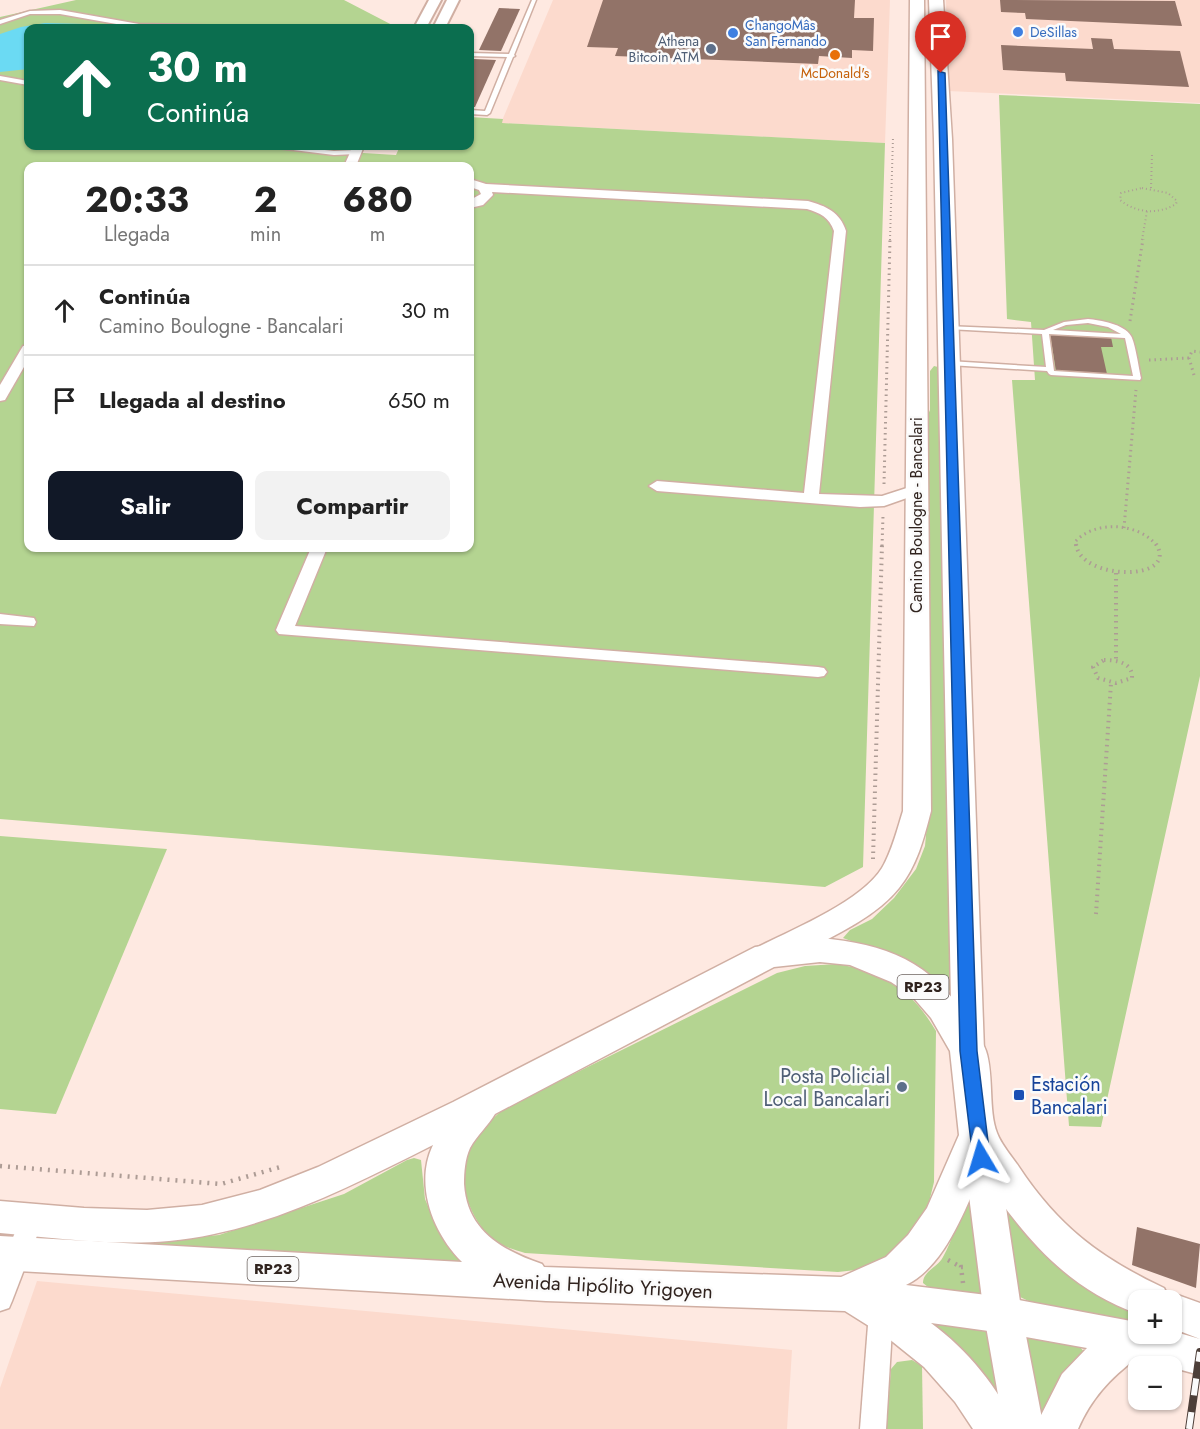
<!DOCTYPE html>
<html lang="es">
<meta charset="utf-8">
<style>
body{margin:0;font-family:Jost,sans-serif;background:#f2f2f2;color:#222;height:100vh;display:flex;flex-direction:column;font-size:22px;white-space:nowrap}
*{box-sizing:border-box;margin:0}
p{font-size:20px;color:#767676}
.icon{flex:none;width:33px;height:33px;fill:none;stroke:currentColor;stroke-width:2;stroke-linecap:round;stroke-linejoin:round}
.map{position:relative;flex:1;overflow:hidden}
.sheet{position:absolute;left:24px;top:162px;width:450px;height:390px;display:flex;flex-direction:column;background:#fff;border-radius:12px;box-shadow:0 2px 4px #0004}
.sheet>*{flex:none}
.top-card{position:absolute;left:24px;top:24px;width:450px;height:126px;border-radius:12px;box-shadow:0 2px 4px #0004;background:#0b6e4f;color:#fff;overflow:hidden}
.buttons{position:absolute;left:1128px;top:1290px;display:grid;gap:12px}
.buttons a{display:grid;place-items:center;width:54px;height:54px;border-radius:12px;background:#fff;box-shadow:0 2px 4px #0004;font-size:30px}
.pin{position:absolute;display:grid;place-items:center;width:51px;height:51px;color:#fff;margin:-62px -26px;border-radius:50% 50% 50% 0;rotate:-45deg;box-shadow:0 0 6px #0007}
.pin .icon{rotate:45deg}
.me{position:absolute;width:66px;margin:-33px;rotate:353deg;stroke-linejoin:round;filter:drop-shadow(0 0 4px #0008)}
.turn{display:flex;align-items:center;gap:21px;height:126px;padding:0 24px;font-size:27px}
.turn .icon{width:78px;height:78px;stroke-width:2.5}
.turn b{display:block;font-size:42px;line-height:51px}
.eta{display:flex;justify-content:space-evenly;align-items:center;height:102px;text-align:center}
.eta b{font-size:36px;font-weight:700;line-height:42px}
.button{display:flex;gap:12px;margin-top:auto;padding:12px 24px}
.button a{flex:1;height:69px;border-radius:12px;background:#111827;color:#fff;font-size:24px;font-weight:700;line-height:69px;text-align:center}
.button a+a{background:#f2f2f2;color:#222}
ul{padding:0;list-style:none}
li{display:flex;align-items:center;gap:18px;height:90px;padding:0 24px;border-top:2px solid #e0e0e0}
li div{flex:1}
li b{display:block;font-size:22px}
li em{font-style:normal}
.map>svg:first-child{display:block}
.built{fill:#fcdacd}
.green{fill:#b4d491;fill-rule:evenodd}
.water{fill:#6bdaf3}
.building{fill:#927368}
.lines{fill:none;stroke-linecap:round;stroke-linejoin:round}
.service-casing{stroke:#d0afa3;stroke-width:3}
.minor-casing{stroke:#d0afa3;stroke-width:3}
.tertiary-casing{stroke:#d0afa3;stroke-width:4}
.secondary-casing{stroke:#d0afa3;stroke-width:3}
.primary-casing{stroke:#d0afa3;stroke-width:3}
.path-far3{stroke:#ad9c95;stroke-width:2;stroke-dasharray:1 3;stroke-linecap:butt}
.path-far2{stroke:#ad9c95;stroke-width:3;stroke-dasharray:1.5 4;stroke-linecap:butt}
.path-far1{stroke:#ad9c95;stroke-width:4;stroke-dasharray:1.5 4.5;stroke-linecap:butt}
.path{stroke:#ad9c95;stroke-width:4.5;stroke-dasharray:2 6;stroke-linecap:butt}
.service{fill:#fff;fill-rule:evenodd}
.minor{fill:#fff;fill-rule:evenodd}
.tertiary{fill:#fff;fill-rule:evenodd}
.secondary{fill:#fff;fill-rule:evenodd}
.primary{fill:#fff;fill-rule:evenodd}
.rail-casing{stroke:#4d3f39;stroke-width:8}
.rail{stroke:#fbfbfb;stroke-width:6;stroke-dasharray:17;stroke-linecap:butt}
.route{fill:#1a73e8;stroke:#114b97;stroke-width:1.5}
.shop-dot{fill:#3f7fe0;stroke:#fbfbfb;stroke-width:2}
.service-dot{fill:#5c6f8a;stroke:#fbfbfb;stroke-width:2}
.food-dot{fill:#e8710a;stroke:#fbfbfb;stroke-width:2}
.transit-dot{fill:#1a4fb4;stroke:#fbfbfb;stroke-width:2}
.labels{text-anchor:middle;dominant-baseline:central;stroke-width:5;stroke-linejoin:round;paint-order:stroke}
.far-shop-label{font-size:14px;fill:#366cbe;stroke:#fbfbfb;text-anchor:start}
.far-service-label{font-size:14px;fill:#4e5e75;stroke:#fbfbfb;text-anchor:end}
.far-food-label{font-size:14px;fill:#c56008;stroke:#fbfbfb}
.shield{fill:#fbfbfb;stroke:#6d6460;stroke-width:1.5}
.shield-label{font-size:15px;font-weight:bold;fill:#30231e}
.street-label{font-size:16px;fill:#30231e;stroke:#fbfbfb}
.near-service-label{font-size:20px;fill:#4e5e75;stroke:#fbfbfb;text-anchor:end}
.near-transit-label{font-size:20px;fill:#164399;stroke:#fbfbfb;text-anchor:start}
.near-street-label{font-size:20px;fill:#30231e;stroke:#fbfbfb}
</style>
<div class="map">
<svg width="1200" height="1429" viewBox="0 0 1200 1429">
<rect width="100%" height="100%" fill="#fee9e1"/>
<g class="built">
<polygon points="553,0 890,0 885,143 501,123"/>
<polygon points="946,0 1200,0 1200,103 948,91"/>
<polygon points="37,1281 792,1350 787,1429 0,1429 0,1388"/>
</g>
<g class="green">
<path d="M76 0H344L398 28H28V146H333L330 151 396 155 400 146H470V117L503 119 502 123 885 143 863 867 825 887 0 819V17ZM28 166H470V548H28Z"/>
<polygon points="999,95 1200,104 1200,676 1101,1127 1069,1126 1012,380 1035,380 1031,322 1007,319"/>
<polygon points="934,366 938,367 940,371 953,993 914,965 843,938 850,930 872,919 894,898 916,869 925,846 932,768 926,419 930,410 930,371"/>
<polygon points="0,836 167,849 56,1114 0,1109"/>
<path d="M837 964C885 972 911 989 936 1031L934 1182 923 1227 888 1260 865 1269 838 1272 525 1253C516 1250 503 1247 495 1241 469 1221 453 1174 470 1144 479 1129 492 1119 505 1108L777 973 805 966Z"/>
<polygon points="414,1158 421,1160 425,1199 435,1223 463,1260 458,1264 94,1247 219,1235 344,1194 407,1160"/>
<path d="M965 1198 970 1200 982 1293 975 1294 928 1287 923 1283C923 1271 938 1267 943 1257 953 1240 958 1217 965 1198Z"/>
<polygon points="1008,1208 1097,1286 1138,1308 1138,1324 1041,1307 1018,1296 1003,1209"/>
<polygon points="932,1322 991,1327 1009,1420 931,1327"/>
<polygon points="1026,1335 1077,1343 1084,1352 1039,1429 1023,1340"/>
<polygon points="912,1360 922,1366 923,1429 886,1429 891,1369 897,1362"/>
</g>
<polygon class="water" points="45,23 85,24 106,28 28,28 28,69 0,72 0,34 21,27"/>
<g class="building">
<polygon points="603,0 855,0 854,18 874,18 873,51 852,50 852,58 819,56 818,64 615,56 618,48 587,47"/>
<polygon points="1000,0 1175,1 1182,26 1026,19 1025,13 1001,12"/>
<polygon points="499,8 520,9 501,51 479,50"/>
<polygon points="1091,38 1112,39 1114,49 1180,51 1189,87 1066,81 1065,73 1003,70 1001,45 1093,49"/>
<polygon points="474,59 496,60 475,107 470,107 470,69"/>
<polygon points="1050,334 1111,337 1113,347 1101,347 1107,374 1056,371"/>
<polygon points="1137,1227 1200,1244 1196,1288 1132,1265"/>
</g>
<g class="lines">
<defs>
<g id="service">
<polygon points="532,0 536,0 514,55 515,56 513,57 490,113 487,115 470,114 470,110 485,111 507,57 470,56 470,53 509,54"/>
<polygon points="60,10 139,24 235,26 238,28 139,28 60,14 30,14 0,24 0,20 30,11"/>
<polygon points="0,76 28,81 28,85 0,80"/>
<polygon points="274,146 287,146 334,151 356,150 359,152 356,154 334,155 277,148"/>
<path d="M1088 319C1100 320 1124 324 1131 336 1135 342 1139 369 1141 378L1140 380 1051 375 1049 374 1047 371 949 365 945 363 949 361 1046 367 1042 334 948 329 945 327 946 326 1044 330 1064 322ZM1088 323 1108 327 1121 334 1053 330 1066 325ZM1049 334 1125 338 1133 376 1054 371Z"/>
</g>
<g id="minor">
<polygon points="353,146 364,146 356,166 344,166"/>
<path d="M470 179 486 184 808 201C826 206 840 212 846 231L819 494 882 496 916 485 924 490 921 493 884 506 860 507 657 491 649 486 657 481 804 493 834 231C829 217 820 213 807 209L492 192 493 195 483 205 470 208V200L481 194 479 190 470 187Z"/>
<polygon points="28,345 28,360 5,400 0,401 0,385 23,346"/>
<polygon points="311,548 327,548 295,626 818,667 824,668 827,672 824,676 818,677 279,634 276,630"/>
<polygon points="0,614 34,618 36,622 34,626 0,624"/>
<polygon points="31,1210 39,1213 43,1220 12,1301 9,1308 0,1311 0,1269 23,1213"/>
<polygon points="881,1302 890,1305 893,1312 886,1429 860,1429 869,1312 872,1305"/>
</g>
<g id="tertiary">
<polygon points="429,0 441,0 426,28 414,28"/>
<polygon points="447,0 459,0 445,28 433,28"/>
</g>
<g id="secondary">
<path d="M910 0H924L931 811C924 838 917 866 899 888 872 922 816 944 778 964L767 967 756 964 751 956 756 948C791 930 861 902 882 868 892 851 897 830 903 811Z"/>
<polygon points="929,0 943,0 952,139 984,1051 980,1060 968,1063 956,1060 952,1051 934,139"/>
<polygon points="979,1127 991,1131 996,1140 1022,1315 1044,1429 1004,1429 984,1315 962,1140 967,1131"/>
</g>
<path id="primary" d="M820 938C888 944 935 963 970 1024 975 1032 983 1042 986 1051 994 1075 988 1110 997 1133 1001 1144 1012 1157 1019 1167 1058 1226 1100 1258 1164 1288L1167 1294 1172 1293 1200 1303V1339L1172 1328V1300H1138V1314C1066 1288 1021 1235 981 1172 966 1209 944 1267 906 1285L1003 1297 1131 1321 1138 1323V1334H1172V1331L1200 1339V1375L1137 1358C1110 1378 1091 1399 1078 1429H1034L1062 1374 1087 1348 1003 1333 931 1323C968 1350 998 1388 1018 1429H973L955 1402 924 1367 888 1338 845 1311 546 1301 0 1270V1236L462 1262C433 1233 414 1185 433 1145 350 1187 263 1232 169 1241 113 1246 56 1238 0 1233V1201L84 1208 147 1210 202 1205 260 1190 318 1167 453 1102 755 947ZM820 962 850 965 891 982 912 996 931 1018 950 1051 959 1135 927 1208 908 1235 886 1257 841 1277 544 1267 542 1264C502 1250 467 1231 464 1184 464 1172 465 1159 470 1148 477 1135 488 1126 495 1114L774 967Z"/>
</defs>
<use href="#service" class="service-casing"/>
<use href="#minor" class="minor-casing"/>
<use href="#tertiary" class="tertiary-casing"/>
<use href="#secondary" class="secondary-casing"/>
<use href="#primary" class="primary-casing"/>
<g class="path-far3">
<path d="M1142 188 1168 193 1177 201 1176 204C1158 215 1136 213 1120 200L1121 193Z"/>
<polyline points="1151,188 1152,154"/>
<polyline points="890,240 893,137"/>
<polyline points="1142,240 1147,211"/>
</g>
<g class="path-far2">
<polyline points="1130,321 1143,239"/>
<polyline points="1149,360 1189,358"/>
<polyline points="1194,375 1189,358 1192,351 1200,352"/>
<polyline points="884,484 890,239"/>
<polyline points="1124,528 1136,390"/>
<polyline points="882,546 883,516"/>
<path d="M1076 546 1075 542C1094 520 1139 522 1157 546"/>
</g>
<g class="path-far1">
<path d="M1076 544C1080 581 1180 582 1156 544"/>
<polyline points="1116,573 1116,660"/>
<path d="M1104 660C1117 660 1133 663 1132 678L1116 683 1098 678 1093 667Z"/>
<polyline points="873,859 882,544"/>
<polyline points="1096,914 1111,683"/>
</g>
<g class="path">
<polyline points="0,1166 221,1184 284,1166"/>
<polyline points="948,1260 961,1267"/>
<polyline points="963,1283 961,1267 968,1267"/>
</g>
<use href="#service" class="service"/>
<use href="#minor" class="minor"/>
<use href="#tertiary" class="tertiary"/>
<use href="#secondary" class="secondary"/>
<use href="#primary" class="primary"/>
<defs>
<polyline id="rail" points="1189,1429 1200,1352"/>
</defs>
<use href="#rail" class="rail-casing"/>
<use href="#rail" class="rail"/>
</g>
<polygon class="route" points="938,71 945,73 977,1051 990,1158 987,1162 981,1164 975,1162 973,1158 960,1051"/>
<g class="shop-dot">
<circle cx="1018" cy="32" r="6"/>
<circle cx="733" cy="33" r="6"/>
</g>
<g class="service-dot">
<circle cx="711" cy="49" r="6"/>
<circle cx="902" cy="1087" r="6"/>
</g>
<circle class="food-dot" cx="835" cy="55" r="6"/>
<rect class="transit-dot" x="1013" y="1089" width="12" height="12" rx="3"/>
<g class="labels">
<g class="far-shop-label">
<text x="745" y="25">ChangoMâs<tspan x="745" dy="16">San Fernando</tspan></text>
<text x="1030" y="32">DeSillas</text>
</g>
<g class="far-service-label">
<text x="699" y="41">Athena<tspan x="699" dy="16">Bitcoin ATM</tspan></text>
</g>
<g class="far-food-label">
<text x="835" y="73">McDonald's</text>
</g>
<g class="shield">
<rect x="897.5" y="975" width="51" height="24" rx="4.5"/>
<rect x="247.5" y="1257" width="51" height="24" rx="4.5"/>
</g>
<g class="shield-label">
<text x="923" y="987">RP23</text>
<text x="273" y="1269">RP23</text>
</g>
<g class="street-label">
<text transform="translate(916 515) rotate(-90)">Camino Boulogne - Bancalari</text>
</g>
<g class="near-service-label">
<text x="890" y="1076">Posta Policial<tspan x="890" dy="23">Local Bancalari</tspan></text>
</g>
<g class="near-transit-label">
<text x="1031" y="1084">Estación<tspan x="1031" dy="23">Bancalari</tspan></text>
</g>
<g class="near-street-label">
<text transform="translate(603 1286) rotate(3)">Avenida Hipólito Yrigoyen</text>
</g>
</g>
</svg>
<div class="buttons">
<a>+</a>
<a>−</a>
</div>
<div class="pin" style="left:941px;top:73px;background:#d93025"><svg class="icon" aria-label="arrive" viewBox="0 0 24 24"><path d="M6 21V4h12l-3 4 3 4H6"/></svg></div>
<svg class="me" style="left:981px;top:1158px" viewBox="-20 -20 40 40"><path d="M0-17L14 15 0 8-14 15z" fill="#1a73e8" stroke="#fff" stroke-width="4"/></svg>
<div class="top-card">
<div class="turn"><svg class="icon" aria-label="ahead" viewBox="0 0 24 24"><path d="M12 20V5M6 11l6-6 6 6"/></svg><div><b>30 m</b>Continúa</div></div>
</div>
<section class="sheet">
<div class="eta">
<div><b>20:33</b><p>Llegada</p></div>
<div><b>2</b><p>min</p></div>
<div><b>680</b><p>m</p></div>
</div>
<ul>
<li><svg class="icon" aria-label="ahead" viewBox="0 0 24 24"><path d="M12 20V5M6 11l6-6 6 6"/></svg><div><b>Continúa</b><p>Camino Boulogne - Bancalari</p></div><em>30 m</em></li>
<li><svg class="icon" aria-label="arrive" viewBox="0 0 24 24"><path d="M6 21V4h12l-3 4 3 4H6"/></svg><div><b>Llegada al destino</b></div><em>650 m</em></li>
</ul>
<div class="button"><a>Salir</a><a>Compartir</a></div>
</section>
</div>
